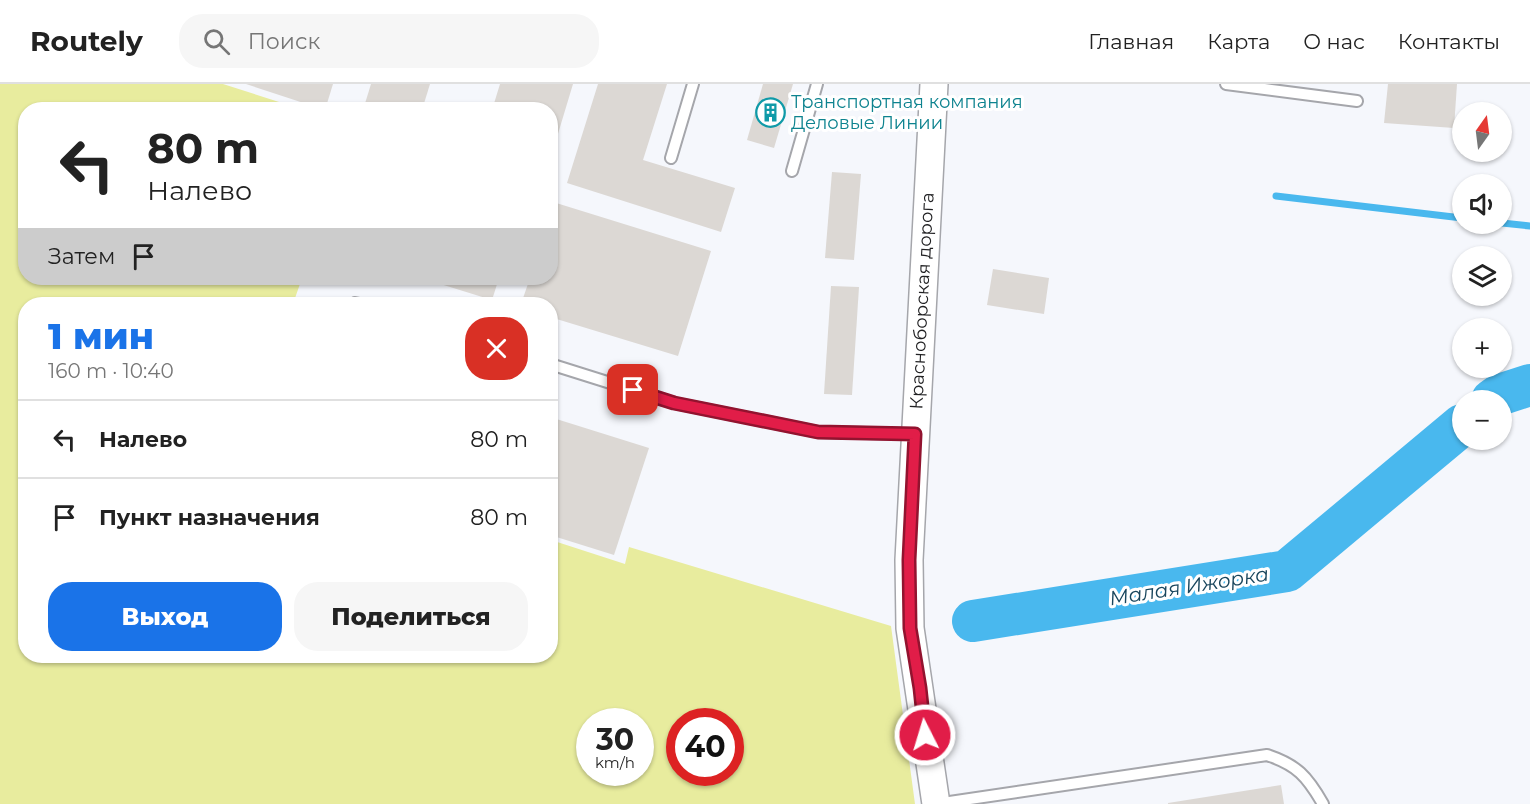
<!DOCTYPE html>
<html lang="ru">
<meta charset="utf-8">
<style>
body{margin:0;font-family:Montserrat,sans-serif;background:#f6f6f6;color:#222;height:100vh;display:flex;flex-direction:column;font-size:22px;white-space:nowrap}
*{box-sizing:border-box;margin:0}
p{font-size:20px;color:#767676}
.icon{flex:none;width:33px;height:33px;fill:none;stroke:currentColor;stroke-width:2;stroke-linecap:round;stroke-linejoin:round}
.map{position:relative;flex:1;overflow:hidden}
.side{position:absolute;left:18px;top:213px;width:540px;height:366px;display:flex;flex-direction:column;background:#fff;border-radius:24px;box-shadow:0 2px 4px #0004}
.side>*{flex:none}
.hud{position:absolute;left:18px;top:18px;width:540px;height:183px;border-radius:24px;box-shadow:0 2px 4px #0004;background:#fff;color:#222;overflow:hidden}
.needle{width:39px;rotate:14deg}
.tools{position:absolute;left:1452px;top:18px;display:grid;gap:12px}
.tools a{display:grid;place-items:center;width:60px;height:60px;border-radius:50%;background:#fff;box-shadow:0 2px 4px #0004;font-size:30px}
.speed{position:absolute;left:576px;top:624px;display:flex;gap:12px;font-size:30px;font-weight:700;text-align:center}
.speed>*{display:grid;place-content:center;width:78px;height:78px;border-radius:50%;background:#fff;box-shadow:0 2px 4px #0004;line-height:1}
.speed small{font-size:15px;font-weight:400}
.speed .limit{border:9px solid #d22;background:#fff;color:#111}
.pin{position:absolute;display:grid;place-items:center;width:51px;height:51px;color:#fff;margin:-26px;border-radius:12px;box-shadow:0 3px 9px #0006}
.me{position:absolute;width:66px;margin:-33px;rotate:355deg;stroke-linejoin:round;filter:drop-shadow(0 0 4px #0008)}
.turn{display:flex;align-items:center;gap:21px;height:126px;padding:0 30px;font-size:27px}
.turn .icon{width:78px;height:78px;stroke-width:2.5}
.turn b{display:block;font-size:42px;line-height:51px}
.then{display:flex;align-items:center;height:57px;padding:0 30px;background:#0003;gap:12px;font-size:22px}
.round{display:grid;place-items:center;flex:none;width:63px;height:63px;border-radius:24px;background:#f6f6f6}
.summary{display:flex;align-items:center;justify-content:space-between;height:102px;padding:0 30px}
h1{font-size:36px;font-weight:800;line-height:45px;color:#1a73e8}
.cta{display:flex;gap:12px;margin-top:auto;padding:12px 30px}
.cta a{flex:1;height:69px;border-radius:24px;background:#1a73e8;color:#fff;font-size:24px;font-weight:800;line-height:69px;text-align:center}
.cta a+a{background:#f6f6f6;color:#222}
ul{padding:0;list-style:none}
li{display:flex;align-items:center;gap:18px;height:78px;padding:0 30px;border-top:2px solid #e0e0e0}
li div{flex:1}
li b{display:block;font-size:22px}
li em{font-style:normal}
header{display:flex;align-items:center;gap:36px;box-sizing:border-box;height:84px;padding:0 30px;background:#fff;border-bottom:2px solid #e0e0e0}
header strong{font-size:28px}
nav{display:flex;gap:33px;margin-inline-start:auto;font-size:21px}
.search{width:420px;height:54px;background:#f6f6f6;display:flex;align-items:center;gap:15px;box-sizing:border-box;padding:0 21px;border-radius:24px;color:#767676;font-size:22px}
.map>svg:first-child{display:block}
.green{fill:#e8ec9e;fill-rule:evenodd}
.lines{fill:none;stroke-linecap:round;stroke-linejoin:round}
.stream{stroke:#49b8ee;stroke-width:7}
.river{stroke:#49b8ee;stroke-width:42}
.building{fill:#dcd8d4}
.service-casing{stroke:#a5a6ab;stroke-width:14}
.tertiary-casing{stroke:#a5a6ab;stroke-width:30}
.service{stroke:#fff;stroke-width:10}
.tertiary{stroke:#fff;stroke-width:27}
.route-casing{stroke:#92132f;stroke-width:15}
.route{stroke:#e11d48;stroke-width:10}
.labels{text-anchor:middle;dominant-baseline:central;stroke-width:6;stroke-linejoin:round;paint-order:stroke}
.culture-label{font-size:18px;fill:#0d838f;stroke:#fff;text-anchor:start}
.street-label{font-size:18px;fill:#212123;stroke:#fff}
.water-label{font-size:20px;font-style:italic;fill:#18455c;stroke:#fff}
</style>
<header>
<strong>Routely</strong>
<div class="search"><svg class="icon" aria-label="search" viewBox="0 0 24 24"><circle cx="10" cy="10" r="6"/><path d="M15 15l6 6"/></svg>Поиск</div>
<nav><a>Главная</a><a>Карта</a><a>О нас</a><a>Контакты</a></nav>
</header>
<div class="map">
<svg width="1530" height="720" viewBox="0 0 1530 720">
<rect width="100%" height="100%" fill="#f5f7fc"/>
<path class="green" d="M0 0H223L301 25 26 26V194H302L293 220H26V572H550L551 456 625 480 629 463 891 542 915 720H0ZM590 638H640V688H590ZM680 638H730V688H680Z"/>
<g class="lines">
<g class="stream">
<polyline points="1276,112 1462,134"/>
<polyline points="1502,139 1530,142"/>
</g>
<g class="river">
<polyline points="1492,316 1499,311 1530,301"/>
<polyline points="973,537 1287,487 1462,341"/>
</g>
</g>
<g class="building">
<polygon points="246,0 333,0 325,26"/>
<polygon points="371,0 430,0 422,26 363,26"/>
<polygon points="500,0 573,0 551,73 550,26 492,26"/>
<polygon points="598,0 667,0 643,76 735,104 721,148 567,99"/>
<polygon points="763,0 793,0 774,64 747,56"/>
<polygon points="1388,0 1457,0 1454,44 1384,39"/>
<polygon points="832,88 861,90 854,176 825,174"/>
<polygon points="553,118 711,167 678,272 550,233 550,220 521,220 530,194 550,194 550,126"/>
<polygon points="993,185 1049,194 1044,230 987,221"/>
<polygon points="421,194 499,194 492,216"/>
<polygon points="831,202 859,203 852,311 824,310"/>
<polygon points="550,333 649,364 614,471 550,451"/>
<polygon points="1281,701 1284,720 1168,720 1168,719"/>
</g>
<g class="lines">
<defs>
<g id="service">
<polyline points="1226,0 1357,17"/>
<polyline points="671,74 693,0"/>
<polyline points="792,87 817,0"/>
<polyline points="355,219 360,220"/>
<polyline points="550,280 674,319 818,348 915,350"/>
<path d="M936 720 1267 671C1297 681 1307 692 1323 720"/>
</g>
<polyline id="tertiary" points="934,0 909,476 910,544 936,720"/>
</defs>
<use href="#service" class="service-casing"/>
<use href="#tertiary" class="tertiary-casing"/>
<use href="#service" class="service"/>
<use href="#tertiary" class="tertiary"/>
</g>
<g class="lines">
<defs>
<polyline id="route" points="633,306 674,319 818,348 915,350 909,476 910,544 920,604 925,651"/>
</defs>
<use href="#route" class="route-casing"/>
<use href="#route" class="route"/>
</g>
<defs>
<symbol id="building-ring" viewBox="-11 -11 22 22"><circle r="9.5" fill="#fff" stroke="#0f9aa8" stroke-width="1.5"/><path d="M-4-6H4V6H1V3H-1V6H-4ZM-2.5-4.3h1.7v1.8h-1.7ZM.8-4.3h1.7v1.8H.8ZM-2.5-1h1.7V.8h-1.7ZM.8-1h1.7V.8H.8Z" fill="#0f9aa8"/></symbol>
</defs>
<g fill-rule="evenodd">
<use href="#building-ring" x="754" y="12" width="33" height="33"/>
</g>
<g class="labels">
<g class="culture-label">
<text x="791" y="18">Транспортная компания<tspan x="791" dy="21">Деловые Линии</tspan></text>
</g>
<g class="street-label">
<text transform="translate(922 217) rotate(-87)">Красноборская дорога</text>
</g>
<g class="water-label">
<text transform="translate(1189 502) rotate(-9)">Малая Ижорка</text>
</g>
</g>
</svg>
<div class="tools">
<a><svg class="needle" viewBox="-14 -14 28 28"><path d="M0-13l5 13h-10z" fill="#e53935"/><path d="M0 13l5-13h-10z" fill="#767676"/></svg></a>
<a><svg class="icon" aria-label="sound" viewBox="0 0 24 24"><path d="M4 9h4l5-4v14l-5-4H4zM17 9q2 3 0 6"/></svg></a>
<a><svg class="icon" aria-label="layers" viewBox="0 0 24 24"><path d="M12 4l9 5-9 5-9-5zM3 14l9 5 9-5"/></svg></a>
<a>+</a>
<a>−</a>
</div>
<div class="speed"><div>30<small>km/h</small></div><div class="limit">40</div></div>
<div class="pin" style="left:633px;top:306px;background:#d93025"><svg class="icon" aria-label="arrive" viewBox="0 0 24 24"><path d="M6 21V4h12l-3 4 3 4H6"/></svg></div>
<svg class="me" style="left:925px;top:651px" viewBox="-20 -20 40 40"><circle r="17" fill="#e11d48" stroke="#fff" stroke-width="3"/><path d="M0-11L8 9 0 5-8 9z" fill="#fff"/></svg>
<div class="hud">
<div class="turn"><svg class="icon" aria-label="left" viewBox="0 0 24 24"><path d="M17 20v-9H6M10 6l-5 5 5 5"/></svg><div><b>80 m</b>Налево</div></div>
<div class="then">Затем<svg class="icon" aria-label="arrive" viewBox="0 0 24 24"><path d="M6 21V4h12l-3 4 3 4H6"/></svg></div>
</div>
<section class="side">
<div class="summary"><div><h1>1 мин</h1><p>160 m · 10:40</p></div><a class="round" style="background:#d93025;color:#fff"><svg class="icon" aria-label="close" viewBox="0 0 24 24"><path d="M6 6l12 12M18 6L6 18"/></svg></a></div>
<ul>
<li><svg class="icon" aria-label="left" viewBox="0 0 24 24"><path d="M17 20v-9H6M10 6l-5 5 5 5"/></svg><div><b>Налево</b></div><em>80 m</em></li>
<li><svg class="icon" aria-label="arrive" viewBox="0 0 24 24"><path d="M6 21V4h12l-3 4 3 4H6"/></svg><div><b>Пункт назначения</b></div><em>80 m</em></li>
</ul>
<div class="cta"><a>Выход</a><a>Поделиться</a></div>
</section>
</div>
